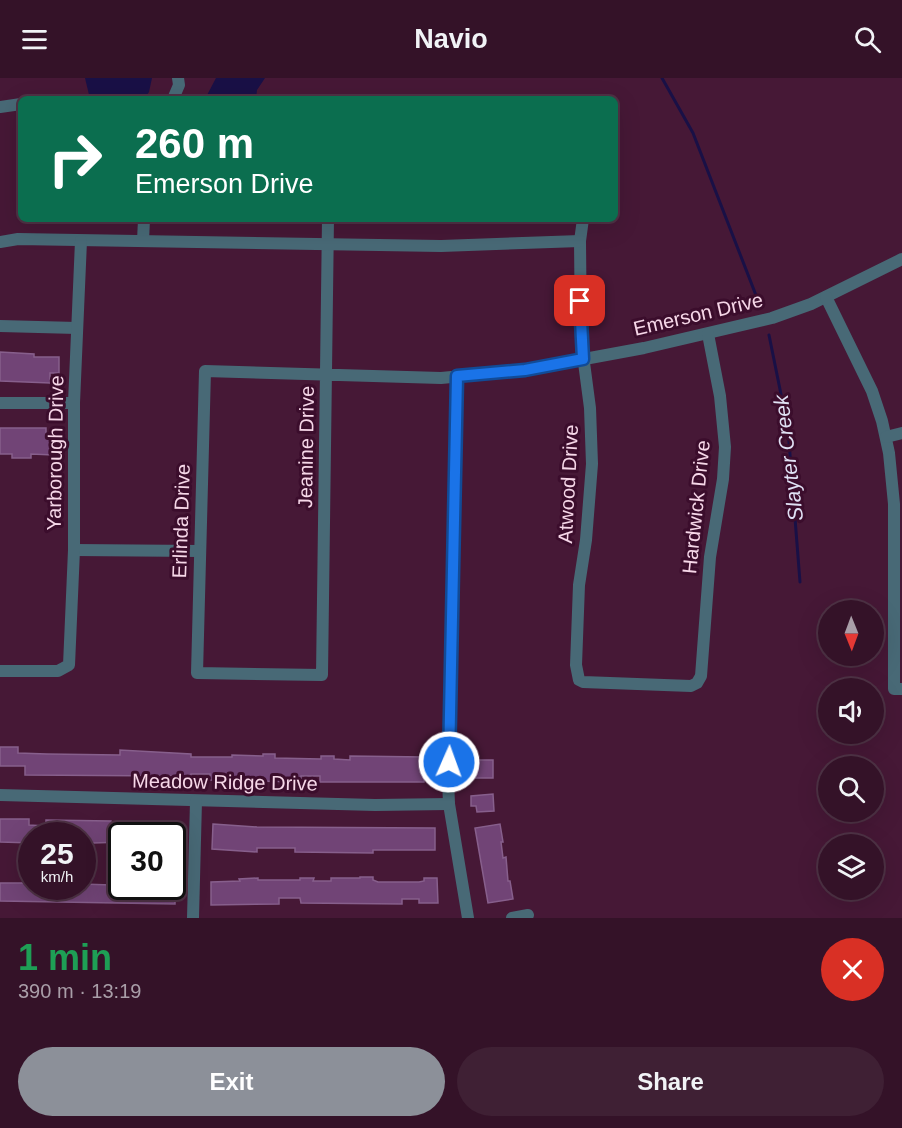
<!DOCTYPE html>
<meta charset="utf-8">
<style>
body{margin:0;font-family:Helvetica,sans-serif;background:#3f2034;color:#f1f3f6;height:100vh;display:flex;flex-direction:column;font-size:22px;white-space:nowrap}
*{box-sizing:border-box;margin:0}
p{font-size:20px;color:#a99ea8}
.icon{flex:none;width:33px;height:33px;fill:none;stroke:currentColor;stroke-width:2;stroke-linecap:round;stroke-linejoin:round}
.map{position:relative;height:840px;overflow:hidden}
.sheet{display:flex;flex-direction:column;background:#341228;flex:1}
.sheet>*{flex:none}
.hud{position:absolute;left:18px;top:18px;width:600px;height:126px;border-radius:9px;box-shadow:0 6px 24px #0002,0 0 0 2px #4e3245;background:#0b6e4f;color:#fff;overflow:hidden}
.needle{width:39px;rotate:179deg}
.tools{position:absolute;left:818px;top:522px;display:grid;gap:12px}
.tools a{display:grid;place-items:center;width:66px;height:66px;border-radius:50%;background:#341228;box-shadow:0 6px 24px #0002,0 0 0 2px #4e3245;font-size:30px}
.speed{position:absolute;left:18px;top:744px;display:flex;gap:12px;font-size:30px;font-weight:700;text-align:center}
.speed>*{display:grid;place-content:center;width:78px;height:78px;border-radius:50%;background:#341228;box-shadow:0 6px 24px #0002,0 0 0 2px #4e3245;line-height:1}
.speed small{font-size:15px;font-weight:400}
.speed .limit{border:3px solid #111;border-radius:9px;background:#fff;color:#111}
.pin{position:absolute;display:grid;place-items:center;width:51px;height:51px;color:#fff;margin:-26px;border-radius:12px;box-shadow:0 3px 9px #0006}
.me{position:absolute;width:66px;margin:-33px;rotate:2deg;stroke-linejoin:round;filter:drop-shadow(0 0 4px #0008)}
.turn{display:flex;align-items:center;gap:21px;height:126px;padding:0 18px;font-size:27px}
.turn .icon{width:78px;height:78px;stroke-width:2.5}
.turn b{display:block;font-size:42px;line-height:51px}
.round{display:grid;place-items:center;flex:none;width:63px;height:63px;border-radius:32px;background:#3f2034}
.head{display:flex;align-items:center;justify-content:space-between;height:102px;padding:0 18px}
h1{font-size:36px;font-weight:800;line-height:45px;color:#1e9e55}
.primary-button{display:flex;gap:12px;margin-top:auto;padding:12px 18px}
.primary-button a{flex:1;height:69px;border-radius:36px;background:#8c9099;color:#fff;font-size:24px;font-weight:800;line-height:69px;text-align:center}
.primary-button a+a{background:#3f2034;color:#f1f3f6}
header{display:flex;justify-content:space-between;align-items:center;height:78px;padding:0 18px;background:#341228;font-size:27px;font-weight:800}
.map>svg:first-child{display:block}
.water{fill:#191046}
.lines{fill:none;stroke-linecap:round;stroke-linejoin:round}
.stream{stroke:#191046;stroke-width:3}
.building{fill:#714476;stroke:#875f8c;stroke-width:1.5}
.minor{stroke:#486976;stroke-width:12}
.route-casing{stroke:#114b97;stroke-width:15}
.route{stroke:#1a73e8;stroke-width:10}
.labels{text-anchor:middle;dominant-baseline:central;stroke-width:6;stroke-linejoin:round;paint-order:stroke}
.street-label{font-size:20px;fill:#f6d7e8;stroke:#3b0d2c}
.water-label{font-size:21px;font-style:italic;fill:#e0e1f4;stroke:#3b0d2c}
</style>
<header><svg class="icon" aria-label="menu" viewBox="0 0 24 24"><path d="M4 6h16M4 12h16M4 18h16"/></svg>Navio<svg class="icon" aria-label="search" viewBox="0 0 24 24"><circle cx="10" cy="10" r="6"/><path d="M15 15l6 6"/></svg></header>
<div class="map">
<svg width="902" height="840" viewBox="0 0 902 840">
<rect width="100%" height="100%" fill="#461836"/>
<g class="water">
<polygon points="85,0 152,0 149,14 144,21 90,21"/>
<polygon points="216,0 265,0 257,12 256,21 205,21"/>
</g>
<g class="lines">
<g class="stream">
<polyline points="662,0 693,55 759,225"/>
<polyline points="769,257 788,351 800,504"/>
</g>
</g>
<g class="building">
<polygon points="0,274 34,276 34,279 59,279 59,295 50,295 50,305 0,303"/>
<polygon points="0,350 46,350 46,360 54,360 53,377 31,376 31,380 12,380 12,376 0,376"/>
<polygon points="0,669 18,669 18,675 47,676 120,677 120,672 191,676 191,679 232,679 232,677 263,678 263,676 275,676 275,680 321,681 321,678 334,678 334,681 350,682 350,678 425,679 424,704 320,704 320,698 301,698 301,704 210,702 210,696 191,696 191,701 173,700 173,698 25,697 25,688 0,688"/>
<polygon points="476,682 493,682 493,700 470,700 470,690 476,690"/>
<polygon points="493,716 494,733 477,734 476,728 471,728 471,718"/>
<polygon points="0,741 29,741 29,747 46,748 46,742 111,743 111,748 129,748 129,744 177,745 177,758 122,758 122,764 93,765 93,768 82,768 82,758 32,758 32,765 0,764"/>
<polygon points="213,746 257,749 435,750 435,772 373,772 373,775 295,774 295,770 257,770 257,774 212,771"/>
<polygon points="500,746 503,764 501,764 503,780 506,779 508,803 510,803 513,821 488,825 475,750"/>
<polygon points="360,799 373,799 373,802 378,804 419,804 424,803 424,800 437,800 438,825 419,825 419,821 402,821 402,826 301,825 300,820 279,820 279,826 211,827 211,804 240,803 239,801 258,800 258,802 300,802 300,800 314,800 313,803 331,803 331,800 360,800"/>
<polygon points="111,802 122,802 122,808 175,808 175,826 0,823 0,805 32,805 32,808 82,808 82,806 111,807"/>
</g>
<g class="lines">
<g class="minor">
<polyline points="173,21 179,7 178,0"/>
<polyline points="0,29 21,26"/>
<polyline points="328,141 322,597 197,595 205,293 441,300 525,292 644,270 772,240 811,226 902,181"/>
<polyline points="583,141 580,163 581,262 590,330 592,386 586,462 579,507 576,587 579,602 583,604 691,608 697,605 701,598 710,479 723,401 725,369 720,318 708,256"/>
<polyline points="143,163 144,141"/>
<polyline points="0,164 18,161 441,168 580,163"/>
<polyline points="826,219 872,313 882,343 889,375 894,426 894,611 902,611"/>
<polyline points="0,248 77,250"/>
<polyline points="457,298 450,602 451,668 448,701 449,726 468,840"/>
<polyline points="0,325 74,325"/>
<polyline points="886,359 902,355"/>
<polyline points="74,472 200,473"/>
<polyline points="0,593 58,593 69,587 74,472 74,325 81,163"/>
<polyline points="0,717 375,727 449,726"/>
<polyline points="193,840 196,723"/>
<polyline points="512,840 528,837"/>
</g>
</g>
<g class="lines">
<defs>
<polyline id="route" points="449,684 457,298 525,292 583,281 580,223"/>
</defs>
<use href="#route" class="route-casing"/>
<use href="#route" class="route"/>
</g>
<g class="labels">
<g class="street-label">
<text transform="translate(698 236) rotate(-13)">Emerson Drive</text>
<text transform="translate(306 369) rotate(-89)">Jeanine Drive</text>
<text transform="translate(55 375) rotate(-89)">Yarborough Drive</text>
<text transform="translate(568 406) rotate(-87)">Atwood Drive</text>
<text transform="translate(696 429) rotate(-84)">Hardwick Drive</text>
<text transform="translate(181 443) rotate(-88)">Erlinda Drive</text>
<text transform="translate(225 704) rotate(1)">Meadow Ridge Drive</text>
</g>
<g class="water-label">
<text transform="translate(788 380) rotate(-97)">Slayter Creek</text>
</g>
</g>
</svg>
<div class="tools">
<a><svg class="needle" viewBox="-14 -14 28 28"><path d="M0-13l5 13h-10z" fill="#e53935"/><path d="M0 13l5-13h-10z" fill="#a99ea8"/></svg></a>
<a><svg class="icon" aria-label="sound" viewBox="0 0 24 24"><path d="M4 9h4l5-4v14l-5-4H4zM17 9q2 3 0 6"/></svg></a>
<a><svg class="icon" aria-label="search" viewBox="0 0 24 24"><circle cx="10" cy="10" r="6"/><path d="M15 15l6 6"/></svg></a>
<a><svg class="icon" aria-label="layers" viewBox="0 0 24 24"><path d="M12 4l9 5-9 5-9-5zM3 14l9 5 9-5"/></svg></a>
</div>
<div class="speed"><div>25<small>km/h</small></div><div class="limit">30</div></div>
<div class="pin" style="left:580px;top:223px;background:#d93025"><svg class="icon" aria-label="arrive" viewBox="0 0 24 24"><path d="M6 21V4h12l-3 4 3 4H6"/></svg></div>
<svg class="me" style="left:449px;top:684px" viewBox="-20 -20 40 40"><circle r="17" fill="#1a73e8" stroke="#fff" stroke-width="3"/><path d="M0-11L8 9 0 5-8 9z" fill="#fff"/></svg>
<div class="hud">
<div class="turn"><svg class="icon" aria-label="right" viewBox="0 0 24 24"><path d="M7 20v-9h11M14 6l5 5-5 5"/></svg><div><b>260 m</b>Emerson Drive</div></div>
</div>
</div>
<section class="sheet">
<div class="head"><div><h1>1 min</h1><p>390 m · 13:19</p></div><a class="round" style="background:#d93025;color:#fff"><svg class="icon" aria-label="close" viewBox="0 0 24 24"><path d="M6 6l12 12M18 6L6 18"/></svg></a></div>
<div class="primary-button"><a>Exit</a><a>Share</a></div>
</section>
